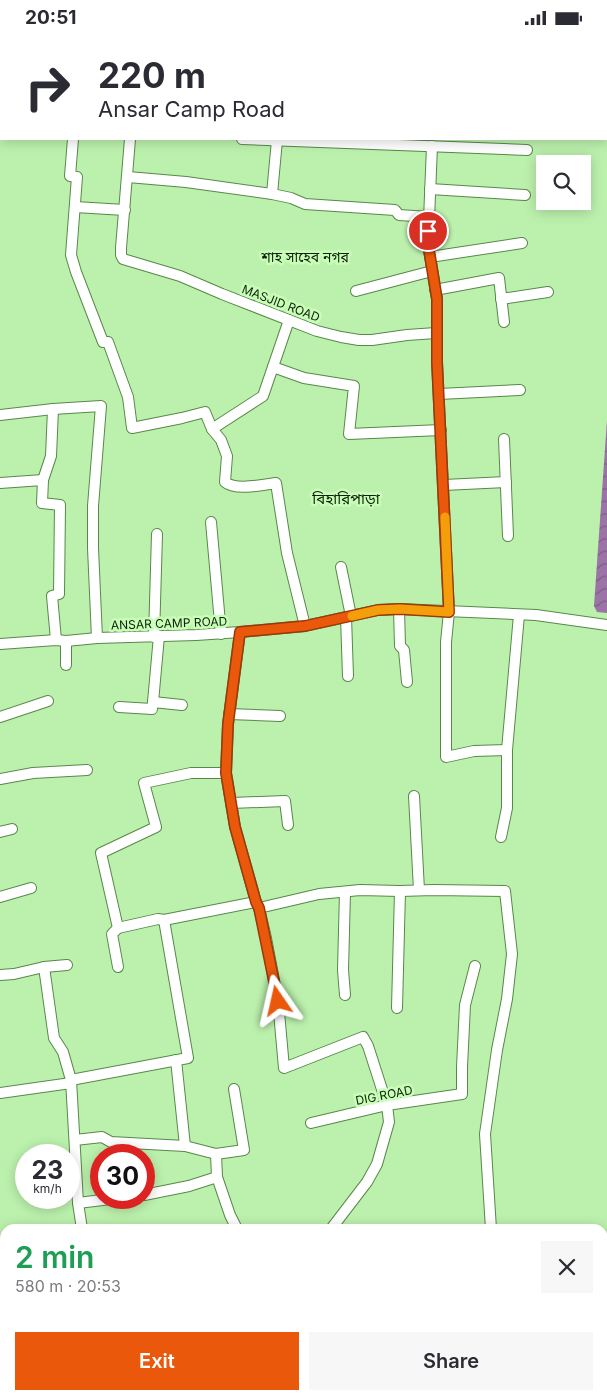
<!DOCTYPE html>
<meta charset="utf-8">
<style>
body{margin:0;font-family:Inter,"Noto Sans Bengali",sans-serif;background:#f7f7f7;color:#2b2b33;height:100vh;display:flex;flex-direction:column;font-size:19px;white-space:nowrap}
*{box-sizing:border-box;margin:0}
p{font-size:16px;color:#7c7c81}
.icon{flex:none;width:28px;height:28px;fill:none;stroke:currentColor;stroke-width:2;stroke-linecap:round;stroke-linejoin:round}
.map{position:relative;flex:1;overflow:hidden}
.drawer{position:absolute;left:0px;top:1189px;width:608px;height:176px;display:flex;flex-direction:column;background:#fff;border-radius:15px 15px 0 0;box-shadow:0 2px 12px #0003}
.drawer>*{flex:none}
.top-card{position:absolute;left:0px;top:0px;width:608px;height:105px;box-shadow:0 2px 12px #0003;background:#fff;color:#2b2b33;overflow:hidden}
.controls{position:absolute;left:536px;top:120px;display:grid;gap:10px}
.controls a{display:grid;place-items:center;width:55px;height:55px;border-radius:0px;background:#fff;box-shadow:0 2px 12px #0003;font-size:25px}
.speed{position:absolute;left:15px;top:1109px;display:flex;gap:10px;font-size:25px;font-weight:700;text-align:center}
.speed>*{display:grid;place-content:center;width:65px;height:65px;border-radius:50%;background:#fff;box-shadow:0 2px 12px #0003;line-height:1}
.speed small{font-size:12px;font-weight:400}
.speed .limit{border:8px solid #d22;background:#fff;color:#111}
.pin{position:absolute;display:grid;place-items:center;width:42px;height:42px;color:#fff;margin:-21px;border:2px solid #fff;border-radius:50%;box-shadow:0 1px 5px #0007}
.me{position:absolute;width:55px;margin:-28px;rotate:349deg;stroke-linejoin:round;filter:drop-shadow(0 0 4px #0008)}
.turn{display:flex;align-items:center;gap:18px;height:105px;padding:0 15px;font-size:22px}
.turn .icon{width:65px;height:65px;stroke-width:2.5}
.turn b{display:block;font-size:35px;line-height:42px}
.round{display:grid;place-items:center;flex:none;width:52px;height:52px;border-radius:0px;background:#f7f7f7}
.overview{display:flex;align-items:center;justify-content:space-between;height:85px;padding:0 15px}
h1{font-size:30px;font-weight:600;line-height:38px;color:#1e9e55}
.cta{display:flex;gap:10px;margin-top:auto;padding:10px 15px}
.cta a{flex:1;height:58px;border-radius:0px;background:#ea580c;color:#fff;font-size:20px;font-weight:600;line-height:58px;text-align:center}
.cta a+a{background:#f7f7f7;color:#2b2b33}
.status{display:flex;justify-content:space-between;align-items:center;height:35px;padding:0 25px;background:#fff;direction:ltr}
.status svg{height:14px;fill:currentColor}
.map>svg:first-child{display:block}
.water{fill:url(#water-waves)}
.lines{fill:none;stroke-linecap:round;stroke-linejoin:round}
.street-casing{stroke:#588849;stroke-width:12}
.street{stroke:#fff;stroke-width:10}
.route-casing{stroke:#983908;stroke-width:12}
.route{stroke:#ea580c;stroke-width:9}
.slow{stroke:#f59e0b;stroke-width:9}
.labels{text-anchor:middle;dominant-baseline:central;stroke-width:5;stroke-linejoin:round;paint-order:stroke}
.street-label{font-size:12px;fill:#0e2108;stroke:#c9feb9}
.neighbourhood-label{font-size:14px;fill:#0e2108;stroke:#c9feb9}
.quarter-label{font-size:15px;fill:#0e2108;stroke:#c9feb9}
</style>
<div class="status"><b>20:51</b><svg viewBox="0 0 49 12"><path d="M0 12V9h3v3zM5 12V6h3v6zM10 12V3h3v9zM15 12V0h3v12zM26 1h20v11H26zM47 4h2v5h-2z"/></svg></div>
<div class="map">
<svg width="607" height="1364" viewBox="0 0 607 1364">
<defs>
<pattern id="water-waves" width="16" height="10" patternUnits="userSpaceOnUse" patternTransform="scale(1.25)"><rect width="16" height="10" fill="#9b73a6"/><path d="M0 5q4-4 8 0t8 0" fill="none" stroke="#7d5e85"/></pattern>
</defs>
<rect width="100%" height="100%" fill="#bcf1ad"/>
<g class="water">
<polygon points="607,385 607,578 597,577 594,571"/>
<polygon points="266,1360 342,1360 339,1364 263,1364"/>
</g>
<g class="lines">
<defs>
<g id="street">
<polyline points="606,90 607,90"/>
<polyline points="0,94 1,94"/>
<path d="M73 104 70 141 77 142 71 220 76 237 103 307H108L128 362 132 393 182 383 205 377 212 394 221 405 227 421 225 447C235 456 263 450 276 448L287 518 305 591"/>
<polyline points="130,104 121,213 121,220 123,224 180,241 222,259 317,296 341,302 359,305 372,305 407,300 436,298"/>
<polyline points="242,104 527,115"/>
<polyline points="432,111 428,209 437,264 437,327 449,577 446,607 446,722 474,716 507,715"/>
<polyline points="128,142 186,147 272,159 291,163 305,169 395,175 399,180 429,182"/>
<polyline points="430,154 525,160"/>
<polyline points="272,159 277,105"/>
<polyline points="75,172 125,175"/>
<polyline points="430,222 522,208"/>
<polyline points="435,255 499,243 504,287"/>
<polyline points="356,256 432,236"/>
<polyline points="501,264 548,257"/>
<polyline points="273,332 304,343 354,351 349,399 441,395"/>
<polyline points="439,359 520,355"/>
<polyline points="53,374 51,421 43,445 42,468 60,470 59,559 52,561 56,605"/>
<polyline points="0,380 53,374 101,371 93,471 93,513 97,603"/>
<polyline points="212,394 263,361 289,285"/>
<polyline points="504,404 508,501"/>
<polyline points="0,448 43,445"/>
<polyline points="444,450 506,447"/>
<polyline points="211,487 221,599"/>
<polyline points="341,532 351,581"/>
<polyline points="399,574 400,611 404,615 407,647"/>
<polyline points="346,582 348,641"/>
<polyline points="240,597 228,689 226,738 235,792 256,867 259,873 266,903 278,966 284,1033 363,1002 368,1011 387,1070 389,1087 377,1129 367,1147 331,1194"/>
<polyline points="154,602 157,499"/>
<polyline points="66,606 66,630"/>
<polyline points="0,609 56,605 66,606 97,603 196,600 240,597 305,591 378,575 399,574 536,580 607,590"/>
<polyline points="153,667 159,601"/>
<polyline points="119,672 152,674 153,667 182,670"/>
<polyline points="229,679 280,681"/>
<polyline points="0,682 48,666"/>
<polyline points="226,738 191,738 144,748 156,792 101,818 118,893 158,884 164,885 256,867"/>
<polyline points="0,744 33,738 87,735"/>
<polyline points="414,761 419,855"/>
<polyline points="231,768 285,766 288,790"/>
<polyline points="0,797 12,794"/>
<polyline points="501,802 507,773 507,715 519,580"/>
<polyline points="345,857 343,935 345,960"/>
<polyline points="0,862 31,853"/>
<polyline points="259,873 319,859 360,855 400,856 434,855 505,856 512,919 507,964 497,1015 485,1099 491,1194"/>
<polyline points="118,893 112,899 118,932"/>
<polyline points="44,932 54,1003 63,1017 71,1045 78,1168 82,1194"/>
<polyline points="0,940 14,939 44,932 67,930"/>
<polyline points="397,973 400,856"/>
<polyline points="176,1025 185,1111"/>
<polyline points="71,1045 188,1023 164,885"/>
<polyline points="0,1058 71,1048"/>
<polyline points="311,1088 387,1070 462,1059 462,1032 465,970 475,931"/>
<polyline points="75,1105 102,1102 111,1107 185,1111 216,1119 244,1115 234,1054"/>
<polyline points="216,1119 217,1142 230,1180 237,1194"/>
<polyline points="144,1160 189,1151 217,1142"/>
<polyline points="78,1168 127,1162"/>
<polyline points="602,1234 607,1234"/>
<polyline points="0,1279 5,1278"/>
<polyline points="602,1338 607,1338"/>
<polyline points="122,1360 123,1364"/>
<polyline points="35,1364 35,1360"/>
<polyline points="530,1364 530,1360"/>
</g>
</defs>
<use href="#street" class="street-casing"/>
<use href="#street" class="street"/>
</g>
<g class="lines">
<defs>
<polyline id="route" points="278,966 259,873 256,867 235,792 226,738 228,689 240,597 305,591 378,575 400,574 449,577 437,327 437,264 428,209 428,196"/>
</defs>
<use href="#route" class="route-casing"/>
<use href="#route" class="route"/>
<polyline class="slow" points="352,581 378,575 400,574 449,577 445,482"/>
</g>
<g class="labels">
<g class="street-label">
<text transform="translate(281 268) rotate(21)">MASJID ROAD</text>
<text transform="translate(169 588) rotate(-2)">ANSAR CAMP ROAD</text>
<text transform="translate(384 1060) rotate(-11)">DIG ROAD</text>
</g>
<g class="neighbourhood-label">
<text x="305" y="221">শাহ সাহেব নগর</text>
</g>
<g class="quarter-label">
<text x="346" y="463">বিহারিপাড়া</text>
</g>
</g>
</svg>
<div class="controls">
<a><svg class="icon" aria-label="search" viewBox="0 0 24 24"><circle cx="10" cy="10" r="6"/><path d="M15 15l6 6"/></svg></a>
</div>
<div class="speed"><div>23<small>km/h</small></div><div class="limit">30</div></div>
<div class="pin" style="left:428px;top:196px;background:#d93025"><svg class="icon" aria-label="arrive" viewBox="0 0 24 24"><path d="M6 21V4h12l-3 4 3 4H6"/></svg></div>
<svg class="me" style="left:278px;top:966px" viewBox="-20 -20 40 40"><path d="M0-17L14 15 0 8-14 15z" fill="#ea580c" stroke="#fff" stroke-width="4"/></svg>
<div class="top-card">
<div class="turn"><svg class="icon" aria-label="right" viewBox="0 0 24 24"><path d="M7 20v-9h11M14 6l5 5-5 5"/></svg><div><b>220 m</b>Ansar Camp Road</div></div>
</div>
<section class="drawer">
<div class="overview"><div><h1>2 min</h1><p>580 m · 20:53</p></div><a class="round"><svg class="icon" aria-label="close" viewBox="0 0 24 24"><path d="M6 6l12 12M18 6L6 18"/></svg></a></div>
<div class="cta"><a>Exit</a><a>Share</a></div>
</section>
</div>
